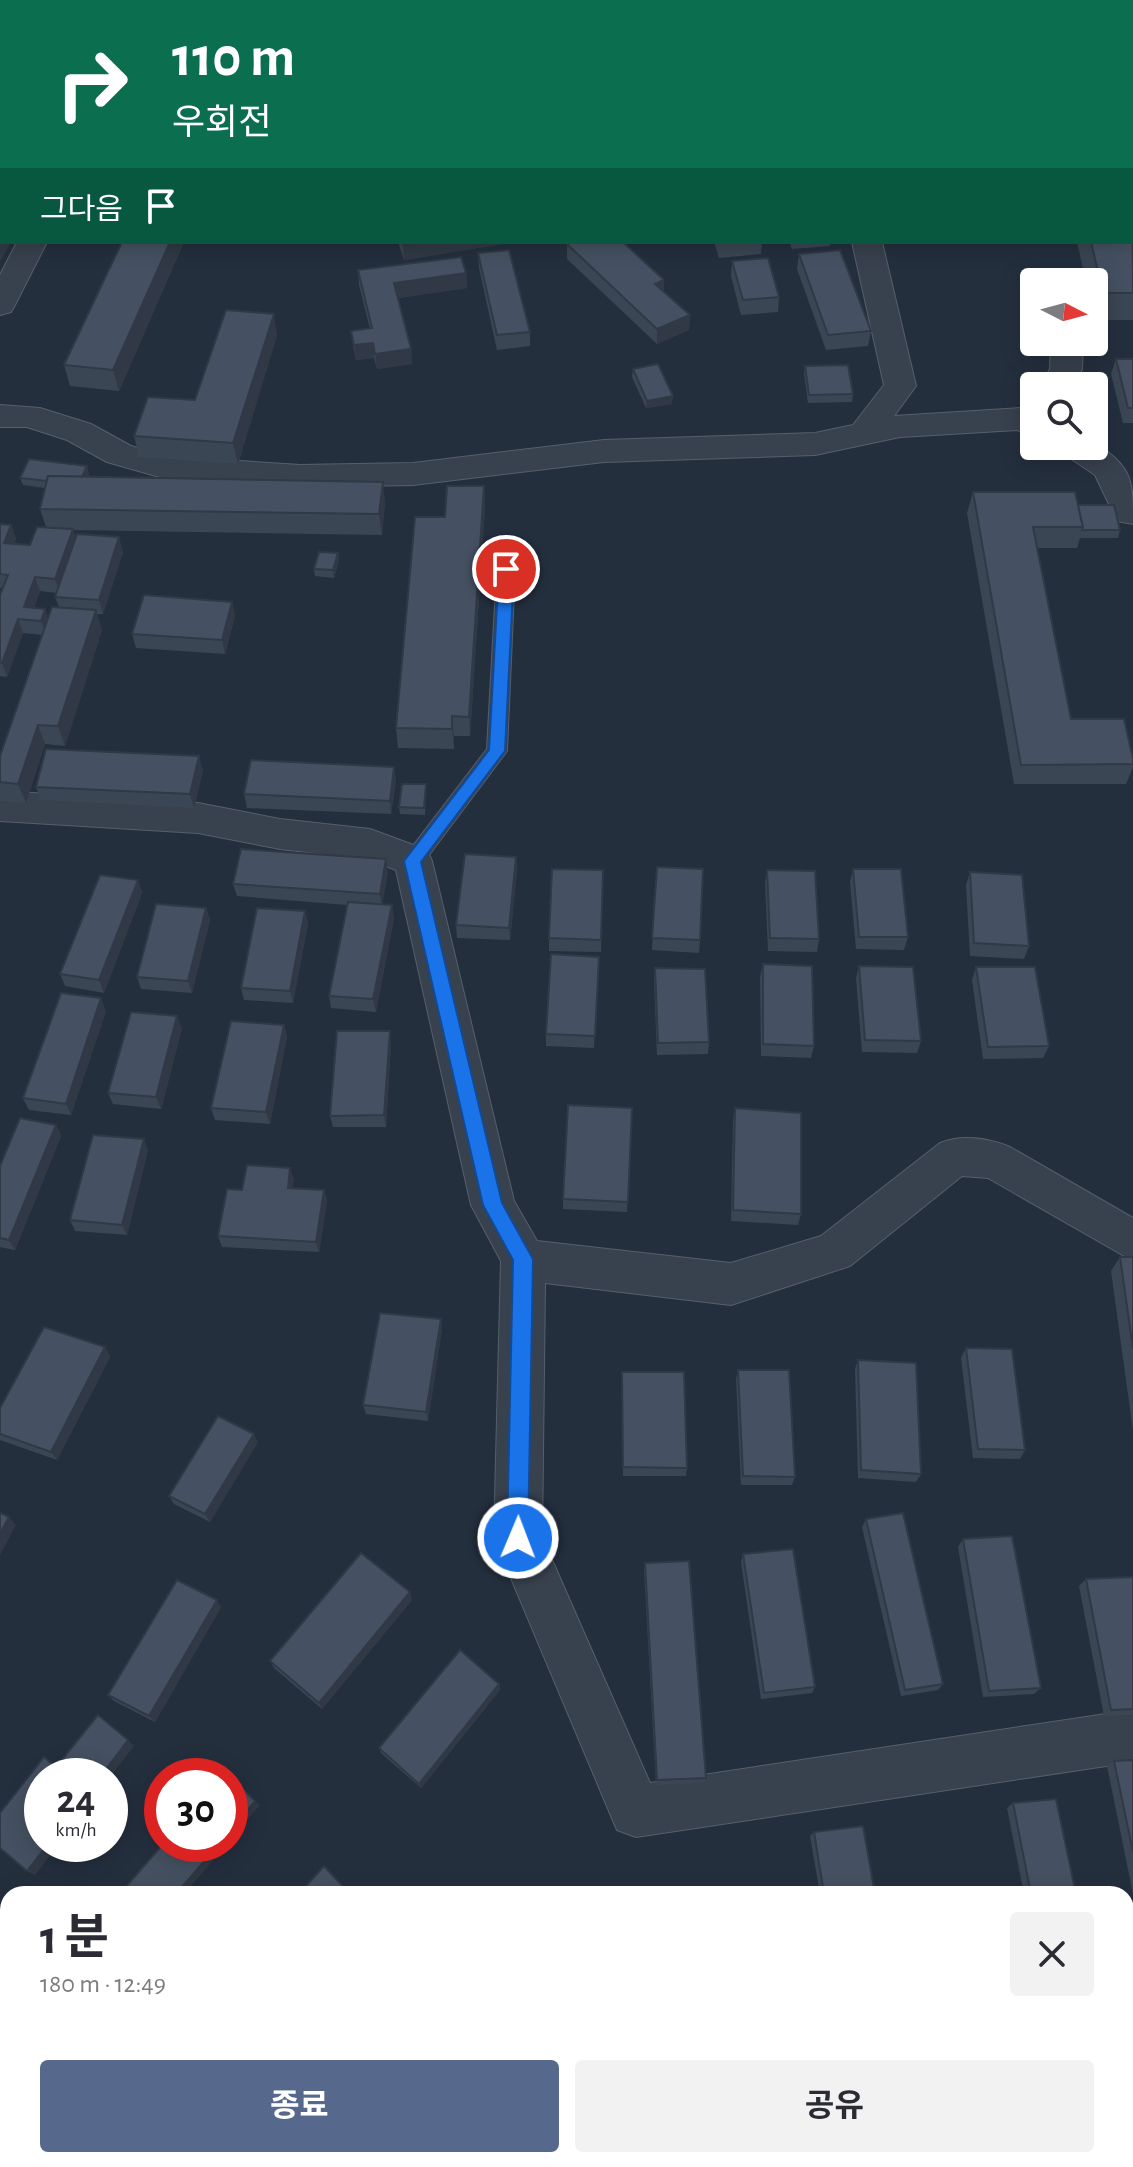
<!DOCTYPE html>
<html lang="ko">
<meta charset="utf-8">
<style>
body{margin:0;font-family:"Alegreya Sans","Noto Sans KR",sans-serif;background:#f2f2f3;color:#2b2b33;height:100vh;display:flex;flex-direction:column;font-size:30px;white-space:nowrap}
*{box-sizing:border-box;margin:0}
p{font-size:26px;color:#7c7c81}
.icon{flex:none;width:44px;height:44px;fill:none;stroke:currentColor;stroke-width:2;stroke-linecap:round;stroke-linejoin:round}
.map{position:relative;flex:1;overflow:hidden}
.drawer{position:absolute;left:0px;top:1886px;width:1134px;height:282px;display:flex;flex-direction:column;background:#fff;border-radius:24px 24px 0 0;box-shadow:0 4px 20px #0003}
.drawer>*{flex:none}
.guide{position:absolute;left:0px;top:0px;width:1134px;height:244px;box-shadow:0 4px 20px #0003;background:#0b6e4f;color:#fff;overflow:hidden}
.needle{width:52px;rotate:96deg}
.controls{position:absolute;left:1020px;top:268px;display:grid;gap:16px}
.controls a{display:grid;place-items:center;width:88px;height:88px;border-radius:8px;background:#fff;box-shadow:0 4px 20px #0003;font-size:40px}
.speed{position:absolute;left:24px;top:1758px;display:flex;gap:16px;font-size:40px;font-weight:700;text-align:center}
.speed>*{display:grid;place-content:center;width:104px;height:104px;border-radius:50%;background:#fff;box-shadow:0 4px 20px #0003;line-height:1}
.speed small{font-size:20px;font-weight:400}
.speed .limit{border:12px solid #d22;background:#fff;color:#111}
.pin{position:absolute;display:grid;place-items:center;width:68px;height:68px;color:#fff;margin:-34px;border:4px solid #fff;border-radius:50%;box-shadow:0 2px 8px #0007}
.me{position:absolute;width:88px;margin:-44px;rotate:1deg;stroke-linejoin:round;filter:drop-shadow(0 0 6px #0008)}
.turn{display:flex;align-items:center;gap:28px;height:168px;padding:0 40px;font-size:36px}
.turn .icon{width:104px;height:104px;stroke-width:2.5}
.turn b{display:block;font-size:56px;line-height:68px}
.then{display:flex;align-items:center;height:76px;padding:0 40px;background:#0003;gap:16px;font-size:30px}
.round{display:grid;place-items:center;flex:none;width:84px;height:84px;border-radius:8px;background:#f2f2f3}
.summary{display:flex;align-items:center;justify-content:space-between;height:136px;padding:0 40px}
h1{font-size:48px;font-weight:700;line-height:60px}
.button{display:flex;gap:16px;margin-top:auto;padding:16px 40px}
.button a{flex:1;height:92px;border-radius:8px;background:#56698c;color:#fff;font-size:32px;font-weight:700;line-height:92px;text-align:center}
.button a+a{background:#f2f2f3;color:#2b2b33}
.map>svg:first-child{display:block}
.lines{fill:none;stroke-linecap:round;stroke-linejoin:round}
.service-casing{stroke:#565f6c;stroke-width:2}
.minor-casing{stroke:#565f6c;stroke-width:2}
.service{fill:#38414e;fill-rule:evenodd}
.minor{fill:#38414e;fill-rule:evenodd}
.wall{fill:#3b4654;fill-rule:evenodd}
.shaded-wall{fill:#303945}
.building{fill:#455162;stroke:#303945;stroke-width:2}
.route{fill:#1a73e8;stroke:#114b97;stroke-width:2}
</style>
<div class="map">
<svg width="1133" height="2167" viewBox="0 0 1133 2167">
<rect width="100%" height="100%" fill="#242f3e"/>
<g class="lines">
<defs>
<g id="service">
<polygon points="472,0 486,0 487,2 473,2"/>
<polygon points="506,563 515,569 507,751 420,867 413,869 403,861 406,855 487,749 497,569"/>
</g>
<g id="minor">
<polygon points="36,0 73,0 74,2 37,2"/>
<polygon points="631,0 660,0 661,2 632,2"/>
<rect x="1132" y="93" width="1" height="16"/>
<polygon points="17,242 47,242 15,305 11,312 0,315 0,275"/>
<polygon points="852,242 882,242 916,386 894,416 1021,408 1034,412 1034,436 1017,430 900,437 815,455 604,462 413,485 300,487 163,478 107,462 67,440 27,427 0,427 0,405 40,408 91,424 131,446 164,456 300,465 413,463 604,440 815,433 853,425 884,385"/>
<polygon points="1051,342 1083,342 1082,369 1073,386 1041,386 1050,369"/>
<path d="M1094 442C1133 468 1133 479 1133 524L1117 521 1095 475 1064 454 1060 446H1094Z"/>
<path d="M0 791 198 803 280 819 370 829 427 850 432 861 514 1201 537 1241 731 1263 821 1236 940 1143C962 1134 988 1138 1010 1147L1133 1218V1261L988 1178 962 1176 850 1266 731 1305 545 1283 542 1537 650 1783 1106 1714H1133V1766H1106L636 1837 617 1830 494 1538 501 1261 471 1205 396 870 367 859 280 849 198 833 0 821Z"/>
</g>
</defs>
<use href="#service" class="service-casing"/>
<use href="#minor" class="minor-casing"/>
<use href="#service" class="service"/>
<use href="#minor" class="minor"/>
</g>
<g class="wall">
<polygon points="1133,123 1133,320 1095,320 1094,282 1086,282 1077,242 1132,242"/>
<polygon points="2,132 2,172 0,172 0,135"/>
<polygon points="122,242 184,242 119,391 70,386 64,365"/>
<polygon points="398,242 515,242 404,260"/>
<polygon points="714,242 762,242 761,254 719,258"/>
<polygon points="789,242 831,242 830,246 792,249"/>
<polygon points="567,244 664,280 664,292 690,315 689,330 657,344 567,259"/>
<polygon points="478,253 530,332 530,346 497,350 479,268"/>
<polygon points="799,254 871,331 868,346 826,350 797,269"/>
<polygon points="732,261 779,297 778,312 741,315 731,276"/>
<polygon points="358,270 466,273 467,288 398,298 411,349 412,364 377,369 374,358 356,360 353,346 351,331 370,329 359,285"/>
<polygon points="277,335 238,464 139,457 134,436 195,400"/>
<polygon points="1116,359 1133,359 1133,423 1123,423 1111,374"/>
<polygon points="805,366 853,394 852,402 808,403 804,374"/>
<polygon points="633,369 672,404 646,408 632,377"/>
<path d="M89 473 88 477 385 502 382 535 73 530 76 538 123 552 103 614H97L102 630 65 746 45 744 26 803 0 801V756L42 635 23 633 7 677 0 676V595L3 588H0V524L11 525 16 539 14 544 30 545 46 527 40 509 45 488 23 485 20 478ZM40 591 57 593 55 597 59 607 48 617 34 608Z"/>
<polygon points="484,486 485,507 470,736 454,736 454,749 398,748 396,728 445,517"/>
<polygon points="973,492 1078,505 1120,530 1118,538 1080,538 1077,548 1037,548 1071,719 1133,759 1133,767 1126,784 1014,784 967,513"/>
<polygon points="338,553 339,561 334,578 315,576 314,569"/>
<polygon points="232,602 235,616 225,654 136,648 132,634"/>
<polygon points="203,770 194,808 41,800 36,787"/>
<polygon points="396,780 391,814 247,808 244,794"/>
<polygon points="426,784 425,815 400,814 399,807"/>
<polygon points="516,857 517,870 510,940 457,938 456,925"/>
<polygon points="657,867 700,940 699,953 652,950"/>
<polygon points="853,869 908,937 904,950 856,949 850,882"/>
<polygon points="603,870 601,952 549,951 549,938"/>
<polygon points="767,870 819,939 817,952 768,951 765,883"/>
<polygon points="388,872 382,904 394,918 376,1012 331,1008 329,996 347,905 237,896 233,884"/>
<polygon points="970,872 1029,946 1024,959 970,956 966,885"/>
<polygon points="138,880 142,893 104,993 65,986 60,974"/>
<polygon points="206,908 210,920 192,993 141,989 137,977"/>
<polygon points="305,911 308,924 293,1003 244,1000 241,988"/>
<polygon points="599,957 594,1048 546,1046 546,1034"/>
<polygon points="763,964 814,1046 811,1058 761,1056 760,977"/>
<polygon points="859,966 921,1041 917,1053 862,1052 856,978"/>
<polygon points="976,967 1049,1046 1043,1058 983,1059 972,980"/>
<polygon points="655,968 709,1042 708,1054 657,1055 654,981"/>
<polygon points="106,1011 71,1115 29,1110 23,1098"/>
<polygon points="284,1025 287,1037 270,1124 215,1120 211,1108"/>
<polygon points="182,1028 161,1109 113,1104 108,1093"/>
<polygon points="391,1043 386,1127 333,1127 330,1116"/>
<polygon points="632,1108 627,1212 563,1209 563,1199"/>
<polygon points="735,1108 801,1214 798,1225 731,1221 733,1120"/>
<polygon points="56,1125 61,1136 15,1250 0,1247 0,1166"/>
<polygon points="148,1150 127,1235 75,1231 70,1220"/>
<polygon points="294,1179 292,1188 324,1190 327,1201 319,1252 222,1247 218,1236 242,1190"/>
<polygon points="1120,1257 1133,1257 1133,1431 1111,1271"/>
<polygon points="442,1329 428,1421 366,1414 363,1405"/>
<polygon points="105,1347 110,1357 57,1460 0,1440 0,1408"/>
<polygon points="966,1348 1025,1450 1020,1459 973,1458 961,1358"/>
<polygon points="858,1360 921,1474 916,1482 858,1478 855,1369"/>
<polygon points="738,1370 795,1477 792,1485 741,1485 736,1379"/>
<polygon points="622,1372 687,1468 686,1476 623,1476"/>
<polygon points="258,1442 210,1522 174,1504 169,1496"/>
<polygon points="866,1519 943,1684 938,1690 901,1696 862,1527"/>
<polygon points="963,1539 1041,1688 1034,1694 983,1697 958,1547"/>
<polygon points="743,1554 815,1687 812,1693 761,1699 741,1562"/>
<polygon points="645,1563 706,1778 704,1783 656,1785 644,1570"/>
<polygon points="1133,1577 1133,1715 1104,1716 1079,1586 1086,1579"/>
<polygon points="412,1600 322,1709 274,1668 270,1661"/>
<polygon points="221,1607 155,1722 114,1701 108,1695"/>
<polygon points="499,1684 500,1690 421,1788 381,1753 379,1748"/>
<polygon points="1133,1760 1133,1894 1107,1766 1114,1761"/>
<polygon points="1013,1803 1076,1894 1024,1894 1007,1808"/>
<polygon points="814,1832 875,1894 820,1894 810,1836"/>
<polygon points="1132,2039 1133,2167 1095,2167 1092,2160 1126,2160 1126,2040"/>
</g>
<g class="shaded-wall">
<polygon points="506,0 543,0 526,2 506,2"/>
<polygon points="2,225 2,242 11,242 0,262 0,228"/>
<polygon points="170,242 184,242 119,391 113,370"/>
<polygon points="421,242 515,242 404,260 403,245"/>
<polygon points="466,273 467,288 396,298 394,283"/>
<polygon points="664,280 664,295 655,284"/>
<polygon points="274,314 277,335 238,464 233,443"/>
<polygon points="690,315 689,330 657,344 657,329"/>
<polygon points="373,343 374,358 356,360 354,345"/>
<polygon points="411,349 412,364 377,369 375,354"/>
<polygon points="673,396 672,404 646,408 647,401"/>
<polygon points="87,466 89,473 81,492 79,484"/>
<polygon points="383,482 385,502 382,535 379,514"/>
<polygon points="484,486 485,507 470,736 469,717"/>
<polygon points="11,525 16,539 9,557 4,543"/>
<polygon points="73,529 78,544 60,593 55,579"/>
<polygon points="119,537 123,552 103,614 99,600"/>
<polygon points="338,553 339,561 334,578 333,570"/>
<polygon points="35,577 40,591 29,621 24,607"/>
<polygon points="232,602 235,616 225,654 222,640"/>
<polygon points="45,609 50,623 46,635 41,621"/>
<polygon points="96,610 102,630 65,746 58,726"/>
<polygon points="18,619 23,633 7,677 2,663"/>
<polygon points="452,716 454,736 454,749 452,729"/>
<polygon points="38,725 45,744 26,803 18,784"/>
<polygon points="199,756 203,770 194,808 190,794"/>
<polygon points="394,767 396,780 391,814 390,801"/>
<polygon points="516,857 517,870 510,940 509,928"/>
<polygon points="386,859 388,872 382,907 380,894"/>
<polygon points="138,880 142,893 104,993 99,980"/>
<polygon points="392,905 394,918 376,1012 373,999"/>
<polygon points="206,908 210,920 192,993 188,981"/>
<polygon points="305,911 308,924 293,1003 290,991"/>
<polygon points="101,998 106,1011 71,1115 66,1104"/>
<polygon points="177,1016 182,1028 161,1109 156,1097"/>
<polygon points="284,1025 287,1037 270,1124 266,1112"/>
<polygon points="390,1031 391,1043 386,1127 384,1115"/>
<polygon points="56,1125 61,1136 15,1250 9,1240"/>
<polygon points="144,1139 148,1150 127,1235 122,1225"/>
<polygon points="290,1168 294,1179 291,1199 288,1188"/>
<polygon points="324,1190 327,1201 319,1252 316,1242"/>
<polygon points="441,1319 442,1329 428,1421 426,1412"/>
<polygon points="105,1347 110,1357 57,1460 51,1452"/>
<polygon points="254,1434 258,1442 210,1522 205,1514"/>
<polygon points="9,1517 16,1525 0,1555 0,1534"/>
<polygon points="410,1592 412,1600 322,1709 319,1703"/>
<polygon points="217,1600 221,1607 155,1722 149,1716"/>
<polygon points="499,1684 500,1690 421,1788 419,1784"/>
<polygon points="128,1740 134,1746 110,1777 110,1776 101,1776"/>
<polygon points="255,1801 260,1805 230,1840 230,1831"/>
<polygon points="48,1844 59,1844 35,1875 27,1871"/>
<polygon points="219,1844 227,1844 184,1894 176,1894"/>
<polygon points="0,1975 8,1981 8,1985 0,1979"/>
<polygon points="8,2025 8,2039 0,2051 0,2037"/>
<polygon points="167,2160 173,2160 180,2167 174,2167"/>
</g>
<g class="building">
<polygon points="77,0 122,0 121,2 76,2"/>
<polygon points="959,0 1024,0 1024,2 960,2"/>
<polygon points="1132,123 1133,293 1103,293 1091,242 1132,242"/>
<polygon points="2,132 2,152 0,151 0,135"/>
<polygon points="0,175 2,176 2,225 0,228"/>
<polygon points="122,242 170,242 113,370 64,365"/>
<polygon points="402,242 421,242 403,245"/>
<polygon points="572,242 623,242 664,280 655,284 690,315 657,329 567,244"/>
<polygon points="509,250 530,332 497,335 478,253"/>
<polygon points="840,250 871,331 828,335 799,254"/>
<polygon points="461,257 466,273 394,283 411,349 375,354 373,343 354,345 351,331 372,328 358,270"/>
<polygon points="768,258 779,297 743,300 732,261"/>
<polygon points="226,310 274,314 233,443 134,436 148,397 195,400"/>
<polygon points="1116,359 1133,359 1133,408 1128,408"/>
<polygon points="658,364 673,396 647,401 633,369"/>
<polygon points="848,365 853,394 809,395 805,366"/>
<polygon points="29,459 87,466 82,477 48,476 47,481 20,478"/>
<polygon points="48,476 383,482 379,514 40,509"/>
<polygon points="447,486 484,486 469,717 452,716 452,729 396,728 415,517 445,517"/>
<polygon points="973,492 1075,492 1083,527 1033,527 1071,719 1124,719 1133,759 1133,764 1021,765"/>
<polygon points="1078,505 1114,505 1120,530 1082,530 1083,527"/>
<polygon points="0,524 11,525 4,543 30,545 37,527 73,529 55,579 35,577 24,607 45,609 41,621 18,619 2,663 0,662 0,595 8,575 0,574"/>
<polygon points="77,534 119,537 99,600 55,597"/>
<polygon points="319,552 338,553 333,570 314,569"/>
<polygon points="144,595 232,602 222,640 132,634"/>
<polygon points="52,607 96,610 58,726 38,725 18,784 0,782 0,756"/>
<polygon points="46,749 199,756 190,794 36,787"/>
<polygon points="251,760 394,767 390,801 244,794"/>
<polygon points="402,784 426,784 424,808 399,807"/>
<polygon points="241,849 386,859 380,894 233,884"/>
<polygon points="465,854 516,857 509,928 456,925"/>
<polygon points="657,867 703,869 700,940 652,938"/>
<polygon points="552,869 603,870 601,940 549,938"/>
<polygon points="853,869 901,869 908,937 859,937"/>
<polygon points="767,870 815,871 819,939 770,938"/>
<polygon points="970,872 1022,875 1029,946 974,943"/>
<polygon points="100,875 138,880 99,980 60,974"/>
<polygon points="348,902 392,905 373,999 329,996"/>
<polygon points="156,904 206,908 188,981 137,977"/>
<polygon points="257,908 305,911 290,991 241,988"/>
<polygon points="551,954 599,957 595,1036 546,1034"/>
<polygon points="763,964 812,966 814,1046 763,1044"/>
<polygon points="859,966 913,967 921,1041 865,1040"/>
<polygon points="976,967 1035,967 1049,1046 988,1047"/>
<polygon points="655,968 705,969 709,1042 658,1043"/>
<polygon points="61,993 101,998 66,1104 23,1098"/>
<polygon points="131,1012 177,1016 156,1097 108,1093"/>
<polygon points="231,1021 284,1025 266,1112 211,1108"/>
<polygon points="337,1031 390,1031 384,1115 330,1116"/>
<polygon points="568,1105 632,1108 628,1202 563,1199"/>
<polygon points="735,1108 801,1113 801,1214 733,1210"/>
<polygon points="20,1118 56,1125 9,1240 0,1238 0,1166"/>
<polygon points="93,1135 144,1139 122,1225 70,1220"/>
<polygon points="247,1165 290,1168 288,1188 324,1190 316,1242 218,1236 227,1189 242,1190"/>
<polygon points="1120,1257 1133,1257 1133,1349"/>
<polygon points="380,1313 441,1319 426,1412 363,1405"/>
<polygon points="44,1327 105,1347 51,1452 0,1434 0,1408"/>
<polygon points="966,1348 1012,1349 1025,1450 978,1449"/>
<polygon points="858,1360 916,1363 921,1474 861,1470"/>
<polygon points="738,1370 789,1370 795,1477 743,1476"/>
<polygon points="622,1372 684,1372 687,1468 623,1467"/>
<polygon points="218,1416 254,1434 205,1514 169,1496"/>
<polygon points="0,1513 9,1517 0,1534"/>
<polygon points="903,1513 943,1684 905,1690 866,1519"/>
<polygon points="1012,1536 1041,1688 989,1691 963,1539"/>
<polygon points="793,1549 815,1687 764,1693 743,1554"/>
<polygon points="361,1553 410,1592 319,1703 270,1661"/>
<polygon points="689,1561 706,1778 657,1780 645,1563"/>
<polygon points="1133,1577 1133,1709 1111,1710 1086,1579"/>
<polygon points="177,1580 217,1600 149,1716 108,1695"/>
<polygon points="460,1650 499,1684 419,1784 379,1748"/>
<polygon points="98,1715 128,1740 101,1776 42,1776 42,1844 48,1844 27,1871 0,1848 0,1813 44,1757 56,1767"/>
<polygon points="1133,1760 1133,1852 1114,1761"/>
<polygon points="230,1776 255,1801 230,1831"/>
<polygon points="1056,1799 1076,1894 1031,1894 1013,1803"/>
<polygon points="863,1826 875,1894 824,1894 814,1832"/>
<polygon points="163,1844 219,1844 176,1894 129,1894 124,1889"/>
<polygon points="324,1866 350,1894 299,1894"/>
<polygon points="0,1979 8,1985 8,2025 0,2037"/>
<polygon points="1132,2039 1133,2041 1133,2167 1103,2167 1100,2160 1126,2160 1126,2042"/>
<polygon points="100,2160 167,2160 174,2167 94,2167"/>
<polygon points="274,2160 407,2160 400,2167 268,2167"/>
<polygon points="471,2160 582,2160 588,2167 477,2167"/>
</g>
<polygon class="route" points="506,563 514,569 505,751 421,862 502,1203 533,1259 528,1538 525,1546 518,1549 510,1546 507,1538 513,1260 483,1205 404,861 489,750 499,569"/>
</svg>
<div class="controls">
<a><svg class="needle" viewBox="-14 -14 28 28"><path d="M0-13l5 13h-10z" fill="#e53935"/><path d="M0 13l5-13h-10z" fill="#7c7c81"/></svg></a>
<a><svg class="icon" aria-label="search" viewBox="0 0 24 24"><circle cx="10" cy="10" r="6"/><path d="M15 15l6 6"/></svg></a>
</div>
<div class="speed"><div>24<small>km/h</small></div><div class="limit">30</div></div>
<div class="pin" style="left:506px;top:569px;background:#d93025"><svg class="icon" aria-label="arrive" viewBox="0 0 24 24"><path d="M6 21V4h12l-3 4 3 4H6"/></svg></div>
<svg class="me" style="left:518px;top:1538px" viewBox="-20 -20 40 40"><circle r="17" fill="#1a73e8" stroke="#fff" stroke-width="3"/><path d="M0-11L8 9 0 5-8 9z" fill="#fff"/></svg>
<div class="guide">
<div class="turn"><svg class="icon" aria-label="right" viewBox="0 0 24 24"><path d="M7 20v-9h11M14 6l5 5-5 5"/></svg><div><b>110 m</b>우회전</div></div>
<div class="then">그다음<svg class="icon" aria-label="arrive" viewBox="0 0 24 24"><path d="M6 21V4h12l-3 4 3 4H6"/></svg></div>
</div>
<section class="drawer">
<div class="summary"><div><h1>1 분</h1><p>180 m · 12:49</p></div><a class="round"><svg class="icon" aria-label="close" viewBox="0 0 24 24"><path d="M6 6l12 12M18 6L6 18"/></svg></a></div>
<div class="button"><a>종료</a><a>공유</a></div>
</section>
</div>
